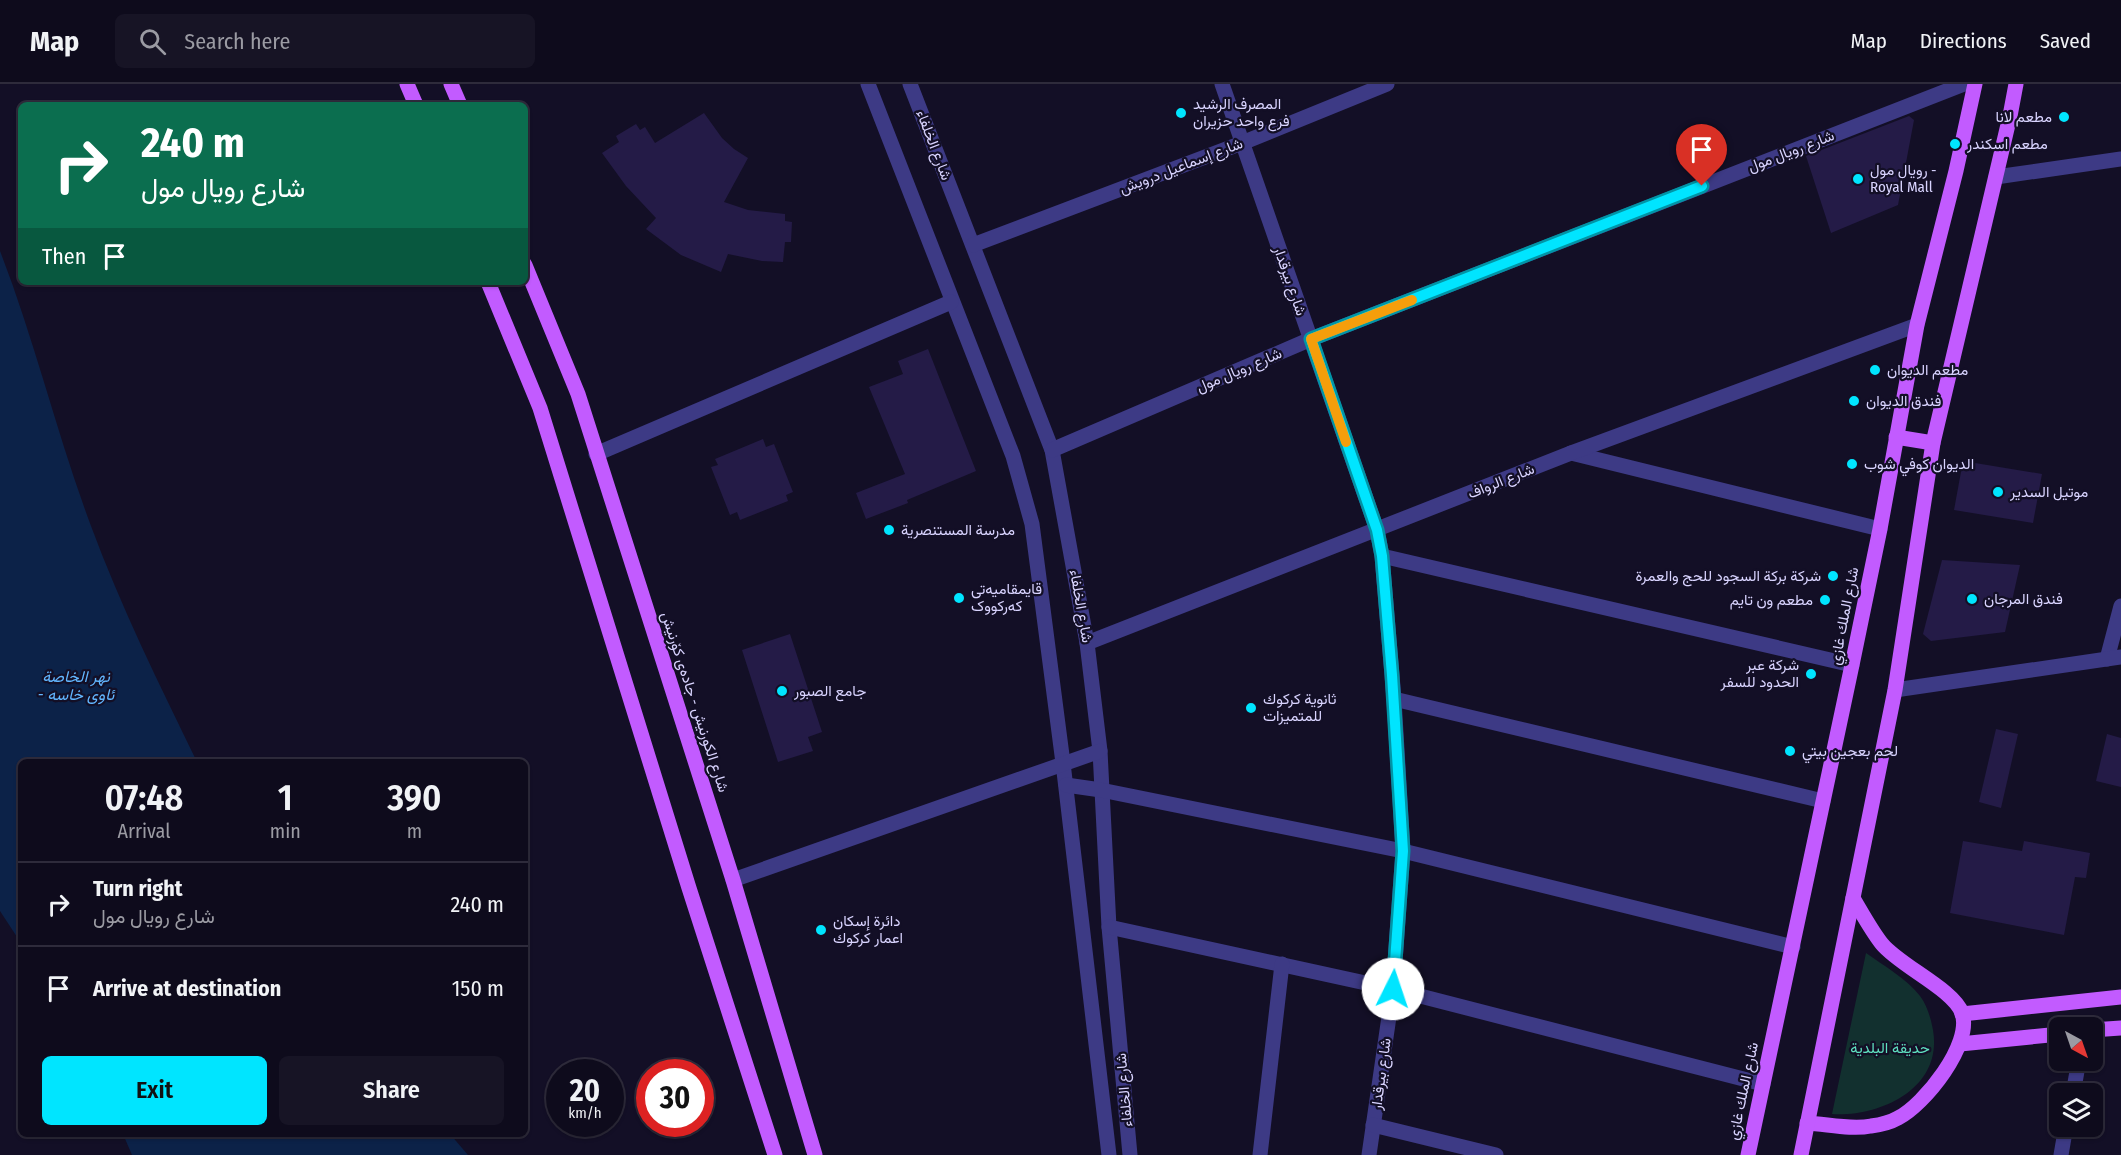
<!DOCTYPE html>
<meta charset="utf-8">
<style>
body{margin:0;font-family:"Fira Sans Condensed",Vazirmatn,sans-serif;background:#171425;color:#f1f3f6;height:100vh;display:flex;flex-direction:column;font-size:22px;white-space:nowrap}
*{box-sizing:border-box;margin:0}
p{font-size:20px;color:#9b9ba3}
.icon{flex:none;width:33px;height:33px;fill:none;stroke:currentColor;stroke-width:2;stroke-linecap:round;stroke-linejoin:round}
.map{position:relative;flex:1;overflow:hidden}
.details{position:absolute;left:18px;top:675px;width:510px;height:378px;display:flex;flex-direction:column;background:#0e0b1c;border-radius:9px;box-shadow:0 2px 4px #0004,0 0 0 2px #2e2b3b}
.details>*{flex:none}
.guide{position:absolute;left:18px;top:18px;width:510px;height:183px;border-radius:9px;box-shadow:0 2px 4px #0004,0 0 0 2px #2e2b3b;background:#0b6e4f;color:#fff;overflow:hidden}
.needle{width:39px;rotate:140deg}
.fabs{position:absolute;left:2049px;top:933px;display:grid;gap:12px}
.fabs a{display:grid;place-items:center;width:54px;height:54px;border-radius:9px;background:#0e0b1c;box-shadow:0 2px 4px #0004,0 0 0 2px #2e2b3b;font-size:30px}
.speed{position:absolute;left:546px;top:975px;display:flex;gap:12px;font-size:30px;font-weight:700;text-align:center}
.speed>*{display:grid;place-content:center;width:78px;height:78px;border-radius:50%;background:#0e0b1c;box-shadow:0 2px 4px #0004,0 0 0 2px #2e2b3b;line-height:1}
.speed small{font-size:15px;font-weight:400}
.speed .limit{border:9px solid #d22;background:#fff;color:#111}
.pin{position:absolute;display:grid;place-items:center;width:51px;height:51px;color:#fff;margin:-62px -26px;border-radius:50% 50% 50% 0;rotate:-45deg;box-shadow:0 0 6px #0007}
.pin .icon{rotate:45deg}
.me{position:absolute;width:66px;margin:-33px;rotate:4deg;stroke-linejoin:round;filter:drop-shadow(0 0 4px #0008)}
.turn{display:flex;align-items:center;gap:21px;height:126px;padding:0 24px;font-size:27px}
.turn .icon{width:78px;height:78px;stroke-width:2.5}
.turn b{display:block;font-size:42px;line-height:51px}
.then{display:flex;align-items:center;height:57px;padding:0 24px;background:#0003;gap:12px;font-size:22px}
.eta{display:flex;justify-content:space-evenly;align-items:center;height:102px;text-align:center}
.eta b{font-size:36px;font-weight:600;line-height:42px}
.action{display:flex;gap:12px;margin-top:auto;padding:12px 24px}
.action a{flex:1;height:69px;border-radius:9px;background:#00e5ff;color:#111;font-size:24px;font-weight:600;line-height:69px;text-align:center}
.action a+a{background:#171425;color:#f1f3f6}
ul{padding:0;list-style:none}
li{display:flex;align-items:center;gap:18px;height:84px;padding:0 24px;border-top:2px solid #2e2b3b}
li div{flex:1}
li b{display:block;font-size:22px}
li em{font-style:normal}
header{display:flex;align-items:center;gap:36px;box-sizing:border-box;height:84px;padding:0 30px;background:#0e0b1c;border-bottom:2px solid #2e2b3b}
header strong{font-size:28px}
nav{display:flex;gap:33px;margin-inline-start:auto;font-size:21px}
.search{width:420px;height:54px;background:#171425;display:flex;align-items:center;gap:15px;box-sizing:border-box;padding:0 21px;border-radius:9px;color:#9b9ba3;font-size:22px}
.map>svg:first-child{display:block}
.green{fill:#12302f}
.water{fill:#0c2248}
.building{fill:#241b47}
.lines{fill:none;stroke-linecap:round;stroke-linejoin:round}
.minor{stroke:#3d3a85;stroke-width:15}
.major{stroke:#c25bff;stroke-width:15}
.route-casing{stroke:#0095a6;stroke-width:15}
.route{stroke:#00e5ff;stroke-width:10}
.slow{stroke:#f59e0b;stroke-width:10}
.poi-dot{fill:#00e5ff;stroke:#130f26;stroke-width:2}
.labels{text-anchor:middle;dominant-baseline:central;stroke-width:4.5;stroke-linejoin:round;paint-order:stroke}
.poi-label{font-size:15px;fill:#d9d4ff;stroke:#130f26;text-anchor:start}
.street-label{font-size:15px;fill:#d9d4ff;stroke:#130f26}
.park-label{font-size:15px;fill:#5fe0c0;stroke:#130f26}
.water-label{font-size:16px;font-style:italic;fill:#62b6ff;stroke:#130f26}
</style>
<header>
<strong>Map</strong>
<div class="search"><svg class="icon" aria-label="search" viewBox="0 0 24 24"><circle cx="10" cy="10" r="6"/><path d="M15 15l6 6"/></svg>Search here</div>
<nav><a>Map</a><a>Directions</a><a>Saved</a></nav>
</header>
<div class="map">
<svg width="2121" height="1071" viewBox="0 0 2121 1071">
<rect width="100%" height="100%" fill="#130f26"/>
<path class="green" d="M1866 869C1884 882 1906 894 1920 912 1927 921 1931 935 1933 946 1943 1004 1881 1033 1832 1030Z"/>
<g class="water">
<path d="M0 167C35 257 57 351 91 442 121 523 159 600 197 678H21V859L0 827Z"/>
<polygon points="123,1050 450,1050 468,1071 132,1071"/>
</g>
<g class="building">
<polygon points="704,29 722,54 734,65 748,74 724,118 748,126 785,130 785,137 792,138 791,158 785,158 783,178 762,177 728,170 721,188 681,171 646,145 656,134 626,102 602,69 619,58 616,52 636,40 640,46 645,43 655,59"/>
<polygon points="1909,32 1914,36 1898,121 1831,149 1806,72"/>
<polygon points="928,265 976,387 907,416 908,419 866,435 856,409 905,390 869,303 903,290 898,277"/>
<polygon points="763,355 766,363 774,360 793,408 786,411 788,417 740,436 737,428 730,431 711,383 718,381 715,375"/>
<polygon points="1963,377 2042,390 2033,439 1954,426"/>
<polygon points="1942,476 2020,481 2005,548 1931,557 1923,550"/>
<polygon points="790,550 822,648 808,653 813,667 778,678 742,566"/>
<polygon points="1996,645 2018,650 2001,724 1979,718"/>
<polygon points="2107,650 2121,654 2121,703 2096,697"/>
<polygon points="1963,757 2022,767 2024,757 2090,769 2086,794 2075,793 2064,851 1950,829"/>
</g>
<g class="lines">
<g class="minor">
<polyline points="868,0 1013,372 1032,440 1063,679 1109,1071"/>
<polyline points="910,0 1052,366 1087,559 1100,667 1109,843 1130,1071"/>
<polyline points="1222,0 1377,446 1382,472 1394,615 1403,767 1393,905 1369,1071"/>
<polyline points="1996,93 2121,75"/>
<polyline points="973,161 1242,59 1387,0"/>
<polyline points="1052,366 1311,255 1964,0"/>
<polyline points="1571,369 1880,445"/>
<polyline points="596,370 951,218"/>
<polyline points="1382,472 1852,581"/>
<polyline points="1087,559 1571,369 1917,241"/>
<polyline points="2107,575 2121,522"/>
<polyline points="1895,606 2121,573"/>
<polyline points="1394,615 1823,717"/>
<polyline points="1066,701 1101,706 1403,767 1793,863"/>
<polyline points="733,796 1100,667"/>
<polyline points="1109,843 1393,905 1763,1000"/>
<polyline points="2073,1010 2079,976"/>
<polyline points="1373,1041 1496,1071"/>
<polyline points="1260,1071 1282,880"/>
<polyline points="2061,1071 2066,1042"/>
</g>
<g class="major">
<polyline points="407,0 416,21"/>
<polyline points="451,0 460,21"/>
<polyline points="525,181 578,310 733,796 815,1071"/>
<polyline points="488,198 540,324 689,804 775,1071"/>
<polyline points="1896,353 1933,359"/>
<polyline points="1962,930 2121,913"/>
<polyline points="2092,946 2121,944"/>
<polyline points="1960,960 2060,950"/>
<path d="M1807 1039C1827 1040 1851 1046 1871 1042 1879 1041 1891 1038 1898 1034 1924 1021 1973 960 1962 929 1953 905 1900 882 1882 860 1871 846 1862 829 1853 814"/>
<polyline points="1748,1071 1852,581 1880,445 1917,241 1956,87 1975,0"/>
<polyline points="1801,1071 1895,606 1933,359 2010,32 2016,0"/>
</g>
</g>
<g class="lines">
<defs>
<polyline id="route" points="1393,905 1403,767 1392,591 1382,472 1377,446 1311,255 1702,102"/>
</defs>
<use href="#route" class="route-casing"/>
<use href="#route" class="route"/>
<polyline class="slow" points="1346,358 1311,255 1412,216"/>
</g>
<g class="poi-dot">
<circle cx="1181" cy="29" r="6"/>
<circle cx="2064" cy="33" r="6"/>
<circle cx="1955" cy="60" r="6"/>
<circle cx="1858" cy="95" r="6"/>
<circle cx="1875" cy="286" r="6"/>
<circle cx="1854" cy="317" r="6"/>
<circle cx="1852" cy="380" r="6"/>
<circle cx="1998" cy="408" r="6"/>
<circle cx="889" cy="446" r="6"/>
<circle cx="1833" cy="492" r="6"/>
<circle cx="959" cy="514" r="6"/>
<circle cx="1972" cy="515" r="6"/>
<circle cx="1825" cy="516" r="6"/>
<circle cx="1811" cy="590" r="6"/>
<circle cx="782" cy="607" r="6"/>
<circle cx="1251" cy="624" r="6"/>
<circle cx="1790" cy="667" r="6"/>
<circle cx="821" cy="846" r="6"/>
</g>
<g class="labels">
<g class="poi-label">
<text x="1193" y="20">المصرف الرشید<tspan x="1193" dy="17">فرع واحد حزیران</tspan></text>
<text x="2052" y="33" text-anchor="end">مطعم لانا</text>
<text x="1967" y="60">مطعم اسكندر</text>
<text x="1870" y="86">رويال مول -<tspan x="1870" dy="17">Royal Mall</tspan></text>
<text x="1887" y="286">مطعم الديوان</text>
<text x="1866" y="317">فندق الديوان</text>
<text x="1864" y="380">الديوان كوفي شوب</text>
<text x="2010" y="408">موتيل السدير</text>
<text x="901" y="446">مدرسة المستنصرية</text>
<text x="1821" y="492" text-anchor="end">شركة بركة السجود للحج والعمرة</text>
<text x="971" y="505">قایمقامیەتی<tspan x="971" dy="17">کەرکووک</tspan></text>
<text x="1984" y="515">فندق المرجان</text>
<text x="1813" y="516" text-anchor="end">مطعم ون تايم</text>
<text x="1799" y="581" text-anchor="end">شركة عبر<tspan x="1799" dy="17">الحدود للسفر</tspan></text>
<text x="794" y="607">جامع الصبور</text>
<text x="1263" y="615">ثانوية كركوك<tspan x="1263" dy="17">للمتميزات</tspan></text>
<text x="1802" y="667">لحم بعجين بيتي</text>
<text x="833" y="837">دائرة إسكان<tspan x="833" dy="17">اعمار كركوك</tspan></text>
</g>
<g class="street-label">
<text transform="translate(934 61) rotate(69)">شارع الخلفاء</text>
<text transform="translate(1791 67) rotate(-21)">شارع رويال مول</text>
<text transform="translate(1181 82) rotate(-21)">شارع إسماعيل درويش</text>
<text transform="translate(1290 197) rotate(71)">شارع بيرقدار</text>
<text transform="translate(1239 286) rotate(-23)">شارع رويال مول</text>
<text transform="translate(1501 397) rotate(-22)">شارع الرواف</text>
<text transform="translate(1081 522) rotate(80)">شارع الخلفاء</text>
<text transform="translate(1844 532) rotate(-79)">شارع الملك غازي</text>
<text transform="translate(695 618) rotate(72)">شارع الكورنيش - جادەی کۆرنیش</text>
<text transform="translate(1381 990) rotate(-82)">شارع بيرقدار</text>
<text transform="translate(1124 1006) rotate(-95)">شارع الخلفاء</text>
<text transform="translate(1743 1007) rotate(-78)">شارع الملك غازي</text>
</g>
<g class="park-label">
<text x="1890" y="964">حديقة البلدية</text>
</g>
<g class="water-label">
<text x="76" y="592">نهر الخاصة<tspan x="76" dy="18">- ئاوی خاسە</tspan></text>
</g>
</g>
</svg>
<div class="fabs">
<a><svg class="needle" viewBox="-14 -14 28 28"><path d="M0-13l5 13h-10z" fill="#e53935"/><path d="M0 13l5-13h-10z" fill="#9b9ba3"/></svg></a>
<a><svg class="icon" aria-label="layers" viewBox="0 0 24 24"><path d="M12 4l9 5-9 5-9-5zM3 14l9 5 9-5"/></svg></a>
</div>
<div class="speed"><div>20<small>km/h</small></div><div class="limit">30</div></div>
<div class="pin" style="left:1702px;top:102px;background:#d93025"><svg class="icon" aria-label="arrive" viewBox="0 0 24 24"><path d="M6 21V4h12l-3 4 3 4H6"/></svg></div>
<svg class="me" style="left:1393px;top:905px" viewBox="-20 -20 40 40"><circle r="19" fill="#fff"/><path d="M0-13L10 11 0 6-10 11z" fill="#00e5ff"/></svg>
<div class="guide">
<div class="turn"><svg class="icon" aria-label="right" viewBox="0 0 24 24"><path d="M7 20v-9h11M14 6l5 5-5 5"/></svg><div><b>240 m</b>شارع رويال مول</div></div>
<div class="then">Then<svg class="icon" aria-label="arrive" viewBox="0 0 24 24"><path d="M6 21V4h12l-3 4 3 4H6"/></svg></div>
</div>
<section class="details">
<div class="eta">
<div><b>07:48</b><p>Arrival</p></div>
<div><b>1</b><p>min</p></div>
<div><b>390</b><p>m</p></div>
</div>
<ul>
<li><svg class="icon" aria-label="right" viewBox="0 0 24 24"><path d="M7 20v-9h11M14 6l5 5-5 5"/></svg><div><b>Turn right</b><p>شارع رويال مول</p></div><em>240 m</em></li>
<li><svg class="icon" aria-label="arrive" viewBox="0 0 24 24"><path d="M6 21V4h12l-3 4 3 4H6"/></svg><div><b>Arrive at destination</b></div><em>150 m</em></li>
</ul>
<div class="action"><a>Exit</a><a>Share</a></div>
</section>
</div>
